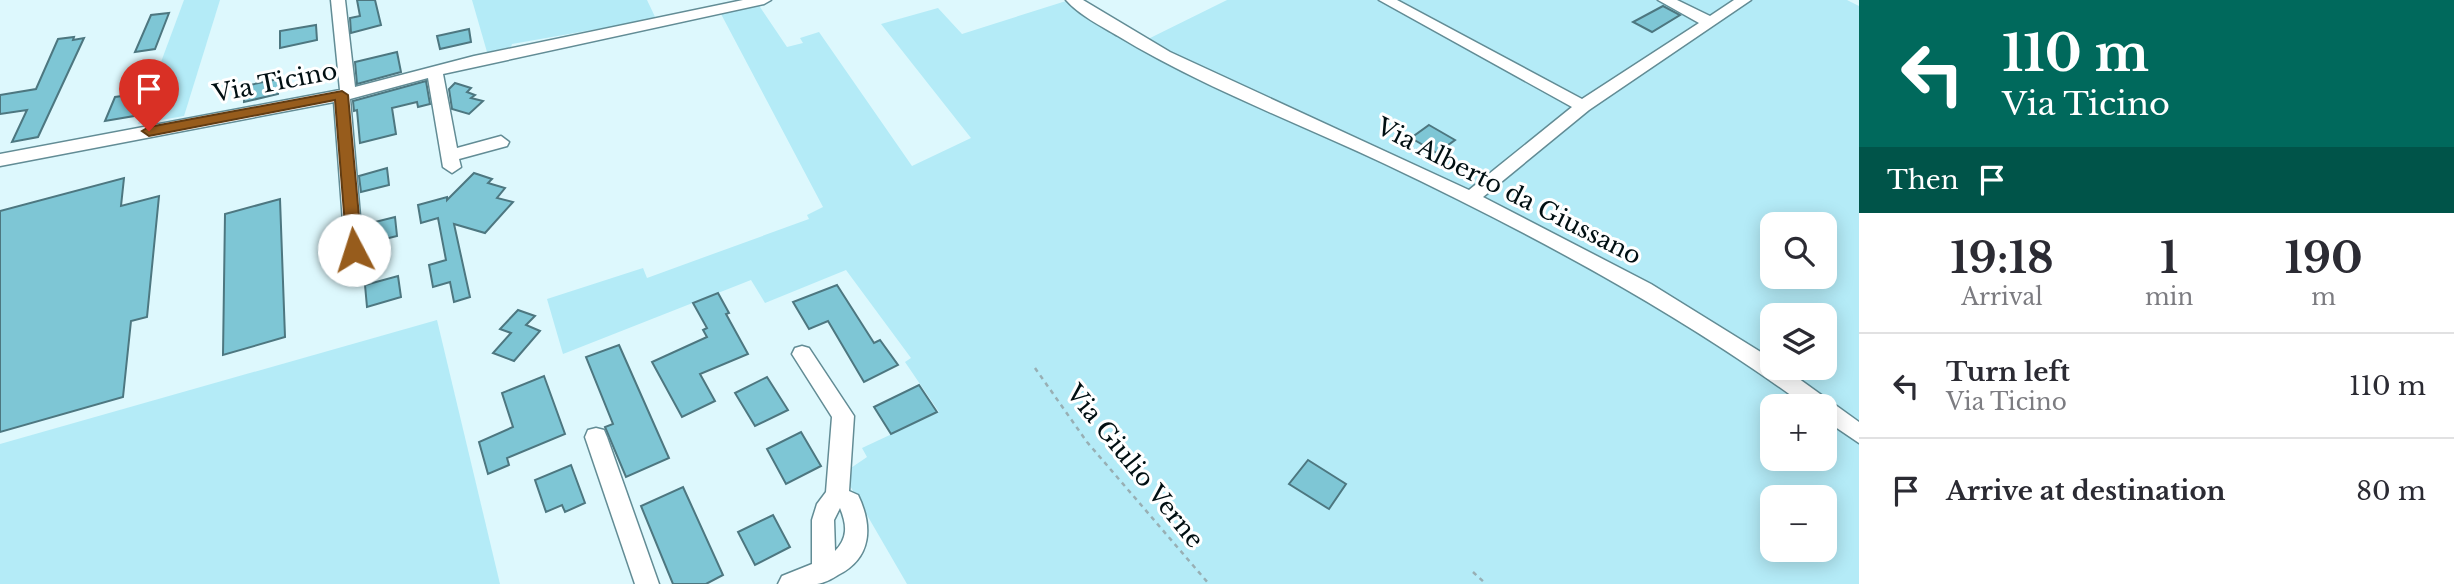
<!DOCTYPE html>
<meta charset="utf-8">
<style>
body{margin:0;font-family:"Libre Baskerville",serif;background:#f7f7f7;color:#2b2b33;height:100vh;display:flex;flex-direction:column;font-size:26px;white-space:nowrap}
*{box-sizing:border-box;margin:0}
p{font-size:23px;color:#7c7c81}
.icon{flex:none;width:38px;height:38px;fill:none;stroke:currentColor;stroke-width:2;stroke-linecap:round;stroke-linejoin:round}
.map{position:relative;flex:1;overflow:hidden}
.sheet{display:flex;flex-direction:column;background:#fff;width:595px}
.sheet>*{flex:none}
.guide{background:#00695c;color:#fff;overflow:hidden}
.tools{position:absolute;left:1760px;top:212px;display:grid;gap:14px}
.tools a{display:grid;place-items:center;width:77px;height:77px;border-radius:14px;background:#fff;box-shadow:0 4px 18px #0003;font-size:35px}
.pin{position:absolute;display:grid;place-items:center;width:60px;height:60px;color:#fff;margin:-72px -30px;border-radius:50% 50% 50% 0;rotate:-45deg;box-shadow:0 0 7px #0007}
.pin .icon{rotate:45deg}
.me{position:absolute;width:77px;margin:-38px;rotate:355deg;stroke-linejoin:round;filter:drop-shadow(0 0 5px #0008)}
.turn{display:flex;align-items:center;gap:24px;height:147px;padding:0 28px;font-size:32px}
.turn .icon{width:91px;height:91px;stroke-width:2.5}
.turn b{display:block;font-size:49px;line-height:60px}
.then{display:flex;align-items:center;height:66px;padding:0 28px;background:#0003;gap:14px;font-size:26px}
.eta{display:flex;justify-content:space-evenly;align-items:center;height:119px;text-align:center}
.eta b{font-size:42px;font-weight:800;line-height:49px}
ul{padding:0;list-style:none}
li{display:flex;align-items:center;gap:21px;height:105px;padding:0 28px;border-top:2px solid #e1e1e2}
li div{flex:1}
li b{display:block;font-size:26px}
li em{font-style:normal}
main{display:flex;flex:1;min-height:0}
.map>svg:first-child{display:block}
.green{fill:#b4ebf7;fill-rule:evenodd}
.building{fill:#7ec6d5;stroke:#4d7780;stroke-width:2}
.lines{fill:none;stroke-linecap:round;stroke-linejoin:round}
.minor-casing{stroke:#628c95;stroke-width:3}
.path{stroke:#98afb4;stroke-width:2.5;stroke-dasharray:4.5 4.5;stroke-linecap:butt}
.minor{fill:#fff;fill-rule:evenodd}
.route{fill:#975c1c;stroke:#623c12;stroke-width:2}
.labels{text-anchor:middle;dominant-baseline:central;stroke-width:6;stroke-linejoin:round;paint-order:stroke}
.street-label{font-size:24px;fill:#010f12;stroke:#fff}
</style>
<main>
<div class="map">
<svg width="1859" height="584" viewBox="0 0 1859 584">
<rect width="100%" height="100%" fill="#ddf8fd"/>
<g class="green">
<polygon points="184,0 220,0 184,116 138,124"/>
<polygon points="472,0 647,0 657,21 631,27 626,24 512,44 511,47 487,52"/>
<path d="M1227 0H1847L1859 6V584H907L849 484 845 472 867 457 862 448 939 412 905 362 911 358 846 270 765 303 751 280 563 354 547 299 643 268 647 278 809 219 807 215 823 207 721 14 758 4 787 47 803 43 800 38 819 32 912 166 971 138 881 24 938 8 962 34 1066 1 1150 55 1157 52 1142 42ZM1773 224H1825V276H1773ZM1773 315H1825V368H1773ZM1773 406H1825V458H1773ZM1773 497H1825V550H1773Z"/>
<polygon points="437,320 500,584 0,584 0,444"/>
</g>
<g class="building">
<polygon points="357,0 375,0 381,25 351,33 350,18 360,16"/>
<polygon points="1663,6 1680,15 1652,32 1633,22"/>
<polygon points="169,13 155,49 135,52 151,15"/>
<polygon points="316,25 317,40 280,48 280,31"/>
<polygon points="469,29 471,42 440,49 437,36"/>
<polygon points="74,37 73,40 84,38 38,137 12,142 27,110 0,114 0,95 36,89 58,39"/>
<polygon points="397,52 401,72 357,84 355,62"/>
<polygon points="278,79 278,94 244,102 245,86"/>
<polygon points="426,81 430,104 418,107 417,102 392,108 396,134 360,143 357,110 354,111 353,101"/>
<polygon points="455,83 471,88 467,92 475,95 471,98 483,101 469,114 452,109 449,89"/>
<polygon points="144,93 134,116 105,121 115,97"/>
<polygon points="1429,125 1455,140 1437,153 1411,138"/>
<polygon points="387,168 389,185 361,192 359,176"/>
<polygon points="474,173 492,179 488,183 505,188 497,198 513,202 485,233 454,224 470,297 454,302 450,282 433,287 429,265 446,260 438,218 421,223 418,205 447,197 447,200"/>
<polygon points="124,178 121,206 159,196 147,317 131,321 123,397 0,432 0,211"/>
<polygon points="280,199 285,337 223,355 225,214"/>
<polygon points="395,217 397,236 365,244 363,225"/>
<polygon points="398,276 401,297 367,307 365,285"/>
<polygon points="837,285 874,343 880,340 898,365 864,382 828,321 809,329 793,302"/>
<polygon points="718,293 729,313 726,314 748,354 700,374 715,401 682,417 652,362 707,337 703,330 707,328 693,303"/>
<polygon points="518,310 535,316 526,325 540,331 514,361 493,353 511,333 500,329"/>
<polygon points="619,345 669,458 626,477 605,427 613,424 586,357"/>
<polygon points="544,376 565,434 507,458 509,465 488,474 479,442 513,427 502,393"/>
<polygon points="767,377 788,410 755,426 735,393"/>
<polygon points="919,385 937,412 891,434 874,407"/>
<polygon points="801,432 821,466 786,484 767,449"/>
<polygon points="1308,460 1346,484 1329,509 1289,484"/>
<polygon points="571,465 585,503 565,512 562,505 546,512 535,480"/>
<polygon points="683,487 723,575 706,584 673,584 641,506"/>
<polygon points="773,515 790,547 755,565 738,532"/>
</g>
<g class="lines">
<defs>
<g id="minor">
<polygon points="331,0 345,0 355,87 474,56 743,0 771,0 764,4 443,74 457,148 501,136 509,142 507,146 459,159 461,167 452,173 443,167 428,78 350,99 365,275 363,280 349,280 347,275 334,102 0,166 0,154 340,90"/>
<path d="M1066 0H1083L1170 52 1469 190 1572 107 1379 0H1397L1582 99 1699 23 1658 0H1677L1710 16 1734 0H1751L1589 110 1483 197 1651 284 1772 359 1773 368H1784L1859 422V443L1825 420V406H1806C1674 310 1532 234 1385 164 1296 122 1202 87 1118 36 1101 26 1079 15 1066 0Z"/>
<path d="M802 346 809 348 854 416 849 491 858 495C873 526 872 558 838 575 832 579 824 583 817 584 805 584 791 584 778 584L782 576 812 564V520L817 504 826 492 832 417 792 354 795 348ZM840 508C847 525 848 538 835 551L834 520Z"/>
<polygon points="596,428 604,430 607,437 659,584 635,584 585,437 588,430"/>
</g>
</defs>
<use href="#minor" class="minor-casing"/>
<g class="path">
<polyline points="1035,368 1087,442 1209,584"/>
<polyline points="1473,572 1486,584"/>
</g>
<use href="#minor" class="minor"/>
</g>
<polygon class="route" points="342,91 348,95 362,250 354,255 347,250 335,100 149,136 142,131 149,127"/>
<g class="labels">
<g class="street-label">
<text transform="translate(275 82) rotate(-11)">Via Ticino</text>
<text transform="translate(1509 191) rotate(27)">Via Alberto da Giussano</text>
<text transform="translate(1135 466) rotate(51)">Via Giulio Verne</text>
</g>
</g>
</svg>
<div class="tools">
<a><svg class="icon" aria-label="search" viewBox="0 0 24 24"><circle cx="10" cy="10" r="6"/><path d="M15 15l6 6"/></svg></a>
<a><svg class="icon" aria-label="layers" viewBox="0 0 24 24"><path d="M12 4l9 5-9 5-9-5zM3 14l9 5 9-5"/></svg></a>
<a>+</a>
<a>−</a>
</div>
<div class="pin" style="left:149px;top:131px;background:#d93025"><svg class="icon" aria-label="arrive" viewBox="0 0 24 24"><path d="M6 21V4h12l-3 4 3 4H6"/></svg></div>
<svg class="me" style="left:354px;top:250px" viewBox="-20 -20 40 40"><circle r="19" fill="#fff"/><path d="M0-13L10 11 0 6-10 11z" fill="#975c1c"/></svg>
</div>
<section class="sheet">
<div class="guide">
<div class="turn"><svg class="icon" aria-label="left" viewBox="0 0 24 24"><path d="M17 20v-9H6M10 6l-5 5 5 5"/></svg><div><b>110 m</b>Via Ticino</div></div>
<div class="then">Then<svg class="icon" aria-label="arrive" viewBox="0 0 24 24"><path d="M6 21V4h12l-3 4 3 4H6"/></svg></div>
</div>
<div class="eta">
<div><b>19:18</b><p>Arrival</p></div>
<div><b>1</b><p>min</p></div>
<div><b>190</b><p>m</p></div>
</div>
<ul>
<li><svg class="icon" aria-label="left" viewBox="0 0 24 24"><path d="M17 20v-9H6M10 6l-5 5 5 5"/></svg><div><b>Turn left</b><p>Via Ticino</p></div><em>110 m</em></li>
<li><svg class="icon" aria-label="arrive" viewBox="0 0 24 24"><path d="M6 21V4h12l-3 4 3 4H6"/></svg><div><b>Arrive at destination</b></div><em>80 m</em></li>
</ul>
</section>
</main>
